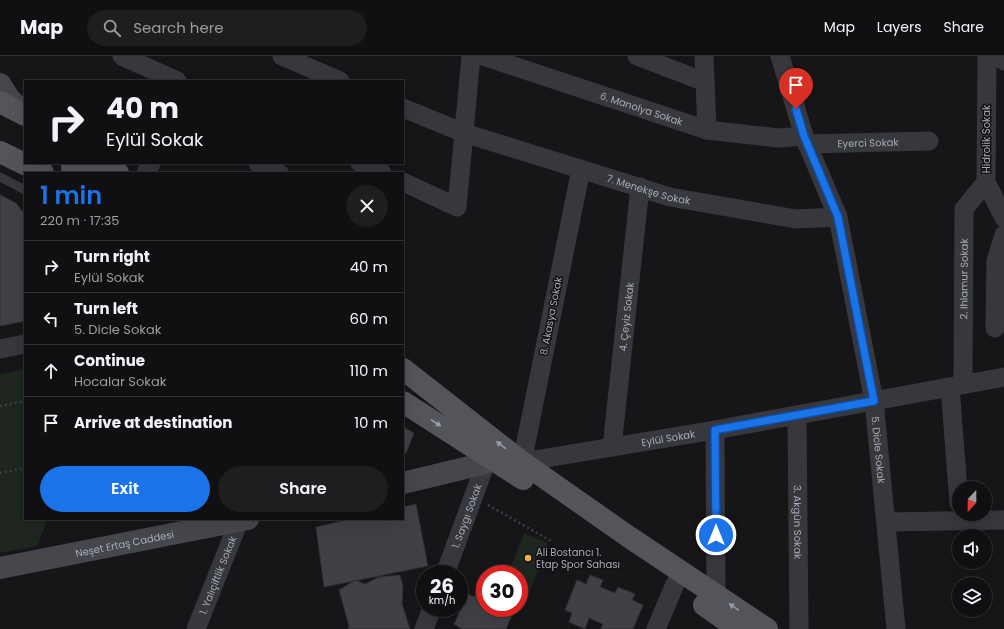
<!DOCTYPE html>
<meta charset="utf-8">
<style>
body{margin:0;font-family:Poppins,sans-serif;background:#1e1e20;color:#f1f3f6;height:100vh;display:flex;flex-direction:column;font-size:15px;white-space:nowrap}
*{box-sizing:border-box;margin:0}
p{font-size:13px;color:#9c9d9f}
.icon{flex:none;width:22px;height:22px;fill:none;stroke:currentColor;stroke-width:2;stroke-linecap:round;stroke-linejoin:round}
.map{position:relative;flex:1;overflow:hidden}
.panel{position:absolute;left:24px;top:116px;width:380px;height:348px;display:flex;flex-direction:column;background:#101012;border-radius:0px;box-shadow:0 4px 16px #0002,0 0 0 1px #303032}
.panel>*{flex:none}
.guide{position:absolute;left:24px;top:24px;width:380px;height:84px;border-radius:0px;box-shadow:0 4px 16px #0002,0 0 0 1px #303032;background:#101012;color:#f1f3f6;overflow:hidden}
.needle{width:26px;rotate:201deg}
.buttons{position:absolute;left:952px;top:425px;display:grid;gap:8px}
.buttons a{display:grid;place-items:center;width:40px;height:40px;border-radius:50%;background:#101012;box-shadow:0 4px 16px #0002,0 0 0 1px #303032;font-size:20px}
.speed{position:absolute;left:416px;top:509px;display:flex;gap:8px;font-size:20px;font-weight:700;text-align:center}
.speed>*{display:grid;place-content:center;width:52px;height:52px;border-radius:50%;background:#101012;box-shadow:0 4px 16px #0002,0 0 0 1px #303032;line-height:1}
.speed small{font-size:10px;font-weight:400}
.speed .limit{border:6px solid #d22;background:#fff;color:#111}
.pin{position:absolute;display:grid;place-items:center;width:34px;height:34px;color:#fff;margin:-41px -17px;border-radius:50% 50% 50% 0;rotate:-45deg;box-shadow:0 0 4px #0007}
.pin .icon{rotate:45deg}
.me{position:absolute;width:44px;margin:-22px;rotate:0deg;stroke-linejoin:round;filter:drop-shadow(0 0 3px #0008)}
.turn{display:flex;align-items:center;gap:14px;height:84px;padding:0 16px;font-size:18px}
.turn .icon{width:52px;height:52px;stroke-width:2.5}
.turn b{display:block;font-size:28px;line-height:34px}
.round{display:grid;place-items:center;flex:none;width:42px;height:42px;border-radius:21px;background:#1e1e20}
.summary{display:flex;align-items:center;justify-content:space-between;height:68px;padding:0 16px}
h1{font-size:24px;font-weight:600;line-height:30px;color:#1a73e8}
.button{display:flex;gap:8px;margin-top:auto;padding:8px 16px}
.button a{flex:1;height:46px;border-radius:24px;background:#1a73e8;color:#fff;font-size:16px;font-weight:600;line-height:46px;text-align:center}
.button a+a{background:#1e1e20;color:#f1f3f6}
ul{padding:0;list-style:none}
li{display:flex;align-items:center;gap:12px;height:52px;padding:0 16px;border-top:1px solid #303032}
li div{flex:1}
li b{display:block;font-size:15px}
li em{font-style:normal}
header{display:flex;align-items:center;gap:24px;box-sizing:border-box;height:56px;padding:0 20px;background:#101012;border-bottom:1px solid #303032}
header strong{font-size:19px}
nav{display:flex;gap:22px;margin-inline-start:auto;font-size:14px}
.search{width:280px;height:36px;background:#1e1e20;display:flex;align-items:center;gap:10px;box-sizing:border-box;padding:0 14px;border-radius:22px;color:#9c9d9f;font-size:15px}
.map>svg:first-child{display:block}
.green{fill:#1e261f}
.building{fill:#404145;stroke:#303034}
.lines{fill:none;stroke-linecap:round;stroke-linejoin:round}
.path{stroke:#3d3f44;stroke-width:2.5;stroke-dasharray:2 3;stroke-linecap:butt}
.lane{stroke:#37383d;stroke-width:9}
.street{stroke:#37383d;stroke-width:19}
.secondary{stroke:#45474c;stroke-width:22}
.primary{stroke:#53555b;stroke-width:22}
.oneway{fill:#989ba5}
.route-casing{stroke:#114b97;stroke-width:10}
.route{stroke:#1a73e8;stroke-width:7}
.poi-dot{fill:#e8b63e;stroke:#111113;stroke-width:1.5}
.labels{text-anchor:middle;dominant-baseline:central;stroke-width:3;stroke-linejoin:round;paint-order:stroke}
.street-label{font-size:10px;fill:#a9acb7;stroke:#111113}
.poi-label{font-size:10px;fill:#a9acb7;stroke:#111113;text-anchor:start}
</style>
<header>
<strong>Map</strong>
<div class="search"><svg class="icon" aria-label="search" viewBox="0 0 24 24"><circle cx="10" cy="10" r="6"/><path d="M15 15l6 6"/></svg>Search here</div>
<nav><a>Map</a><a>Layers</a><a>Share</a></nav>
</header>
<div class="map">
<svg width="1004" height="573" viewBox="0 0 1004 573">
<rect width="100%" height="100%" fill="#161618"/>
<g class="green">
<polygon points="25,313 25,463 48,463 37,490 0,497 0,318"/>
<polygon points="524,477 548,487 529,538 519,535 519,518 508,518"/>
</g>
<g class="building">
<polygon points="0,139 16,147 25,159 25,265 0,270"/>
<polygon points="403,371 414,377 406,397 403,397"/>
<polygon points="416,448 428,510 324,531 316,471 351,463 403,463 403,451"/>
<polygon points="400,519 403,530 402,548 410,573 348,573 349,570 339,534 355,524 365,528 379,521"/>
<polygon points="590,519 603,524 600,531 615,537 618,531 635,538 632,544 643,549 633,573 601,573 603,568 589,562 585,573 569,566 572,557 565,554 577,524 586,528"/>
<polygon points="478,532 485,536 485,552 508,552 506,557 512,559 506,573 462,573 454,568 468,538 474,541"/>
</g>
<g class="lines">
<g class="path">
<polyline points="0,350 25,345"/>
<polyline points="0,417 25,412"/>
<polyline points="488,449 551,485"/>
</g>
<polyline class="lane" points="0,121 25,134"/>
<g class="street">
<polyline points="122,0 177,25"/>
<polyline points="282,0 340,25"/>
<path id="s1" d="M483 0 707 74 779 82 804 80"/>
<polyline points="637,0 705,26"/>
<polyline points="704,0 707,74"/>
<path id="s2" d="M780 0 804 80 838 161 874 345 896 573"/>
<polyline points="987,0 986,126 1004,162"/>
<polyline points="998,0 1004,5"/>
<path id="s3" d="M403 52 464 77 670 141 796 163 838 161"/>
<path id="s4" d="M807 88 929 85"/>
<polyline points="258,107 279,117"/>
<polyline points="360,107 382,117"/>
<path id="s5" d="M581 113 522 406 715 374 1004 321"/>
<polyline points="146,117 151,107"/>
<polyline points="403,126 457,151 471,0"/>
<polyline points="995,272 996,205 1004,179"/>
<polyline points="0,293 25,288"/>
<path id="s6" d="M963 328 964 153 986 126"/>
<polyline points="950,331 959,447"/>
<path id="s7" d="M797 359 799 573"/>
<polyline points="715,374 716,540"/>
<path id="s8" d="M612 391 640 131"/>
<polyline points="887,466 1004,464"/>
<path id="s9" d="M445 518 488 401"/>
<path id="s10" d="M196 573 239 465"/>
<polyline points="424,573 432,552"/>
<polyline points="656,573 675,528"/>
</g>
<g class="secondary">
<polyline points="0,28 9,42 25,58"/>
<polyline points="403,427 486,407"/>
<path id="s11" d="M0 512 248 463"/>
</g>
<g class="primary">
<polyline points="0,46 25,59"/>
<polyline points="0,96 43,117"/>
<polyline points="104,107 118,117"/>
<polyline points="73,117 72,112 98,117"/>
<polyline points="403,313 522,406 629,481 767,573"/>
<polyline points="403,346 523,423"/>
<polyline points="704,549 738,573"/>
</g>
</g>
<defs><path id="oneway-solid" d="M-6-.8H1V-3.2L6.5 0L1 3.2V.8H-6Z"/></defs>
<g class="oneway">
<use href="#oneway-solid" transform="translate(436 367) rotate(33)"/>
<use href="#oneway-solid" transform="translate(501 389) rotate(-142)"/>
<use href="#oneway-solid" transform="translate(734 551) rotate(-146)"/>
</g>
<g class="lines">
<defs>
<polyline id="route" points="716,479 715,374 874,345 838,161 804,80 796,53"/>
</defs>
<use href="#route" class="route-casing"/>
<use href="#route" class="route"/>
</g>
<circle class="poi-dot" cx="528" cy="502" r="4"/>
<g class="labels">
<g class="street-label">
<text stroke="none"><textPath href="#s1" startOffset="167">6. Manolya Sokak</textPath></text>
<text transform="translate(986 83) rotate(-90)">Hidrolik Sokak</text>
<text stroke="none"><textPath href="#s4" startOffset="61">Eyerci Sokak</textPath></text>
<text stroke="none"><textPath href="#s3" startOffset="259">7. Menekşe Sokak</textPath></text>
<text stroke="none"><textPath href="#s6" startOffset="105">2. Ihlamur Sokak</textPath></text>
<text transform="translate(551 260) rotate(-79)">8. Akasya Sokak</text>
<text stroke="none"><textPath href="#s8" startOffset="131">4. Çeyiz Sokak</textPath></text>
<text stroke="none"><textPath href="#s5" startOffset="447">Eylül Sokak</textPath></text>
<text stroke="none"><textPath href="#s2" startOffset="408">5. Dicle Sokak</textPath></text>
<text stroke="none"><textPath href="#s9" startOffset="62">1. Saygı Sokak</textPath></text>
<text stroke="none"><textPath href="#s7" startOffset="107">3. Akgün Sokak</textPath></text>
<text stroke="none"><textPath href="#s11" startOffset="127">Neşet Ertaş Caddesi</textPath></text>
<text stroke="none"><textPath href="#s10" startOffset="58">1. Yalıçiftlik Sokak</textPath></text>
</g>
<g class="poi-label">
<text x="536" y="496">Ali Bostancı 1.<tspan x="536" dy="12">Etap Spor Sahası</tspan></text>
</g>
</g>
</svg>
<div class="buttons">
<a><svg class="needle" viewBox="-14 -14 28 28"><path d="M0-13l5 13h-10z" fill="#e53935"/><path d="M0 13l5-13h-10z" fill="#9c9d9f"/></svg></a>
<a><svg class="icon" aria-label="sound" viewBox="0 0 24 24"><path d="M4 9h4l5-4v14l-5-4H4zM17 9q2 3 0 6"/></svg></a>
<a><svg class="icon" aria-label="layers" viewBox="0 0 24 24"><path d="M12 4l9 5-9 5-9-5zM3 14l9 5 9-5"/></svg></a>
</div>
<div class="speed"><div>26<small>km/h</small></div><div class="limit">30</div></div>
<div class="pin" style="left:796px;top:53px;background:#d93025"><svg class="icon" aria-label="arrive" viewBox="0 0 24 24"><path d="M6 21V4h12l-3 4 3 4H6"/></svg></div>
<svg class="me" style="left:716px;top:479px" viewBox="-20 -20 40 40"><circle r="17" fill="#1a73e8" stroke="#fff" stroke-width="3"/><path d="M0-11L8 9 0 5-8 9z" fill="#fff"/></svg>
<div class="guide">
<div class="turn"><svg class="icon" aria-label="right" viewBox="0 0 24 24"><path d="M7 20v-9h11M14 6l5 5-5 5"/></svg><div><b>40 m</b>Eylül Sokak</div></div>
</div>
<section class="panel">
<div class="summary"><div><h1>1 min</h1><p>220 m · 17:35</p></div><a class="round"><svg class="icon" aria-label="close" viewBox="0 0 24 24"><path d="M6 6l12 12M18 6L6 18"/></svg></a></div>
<ul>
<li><svg class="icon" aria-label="right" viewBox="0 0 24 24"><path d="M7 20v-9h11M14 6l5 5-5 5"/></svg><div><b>Turn right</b><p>Eylül Sokak</p></div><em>40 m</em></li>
<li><svg class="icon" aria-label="left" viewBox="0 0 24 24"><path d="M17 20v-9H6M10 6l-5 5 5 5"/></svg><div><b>Turn left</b><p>5. Dicle Sokak</p></div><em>60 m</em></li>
<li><svg class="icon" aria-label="ahead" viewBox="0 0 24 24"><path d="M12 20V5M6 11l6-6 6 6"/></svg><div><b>Continue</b><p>Hocalar Sokak</p></div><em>110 m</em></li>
<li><svg class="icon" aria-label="arrive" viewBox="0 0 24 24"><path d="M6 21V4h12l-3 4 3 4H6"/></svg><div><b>Arrive at destination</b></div><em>10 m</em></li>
</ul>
<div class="button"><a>Exit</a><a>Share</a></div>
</section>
</div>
